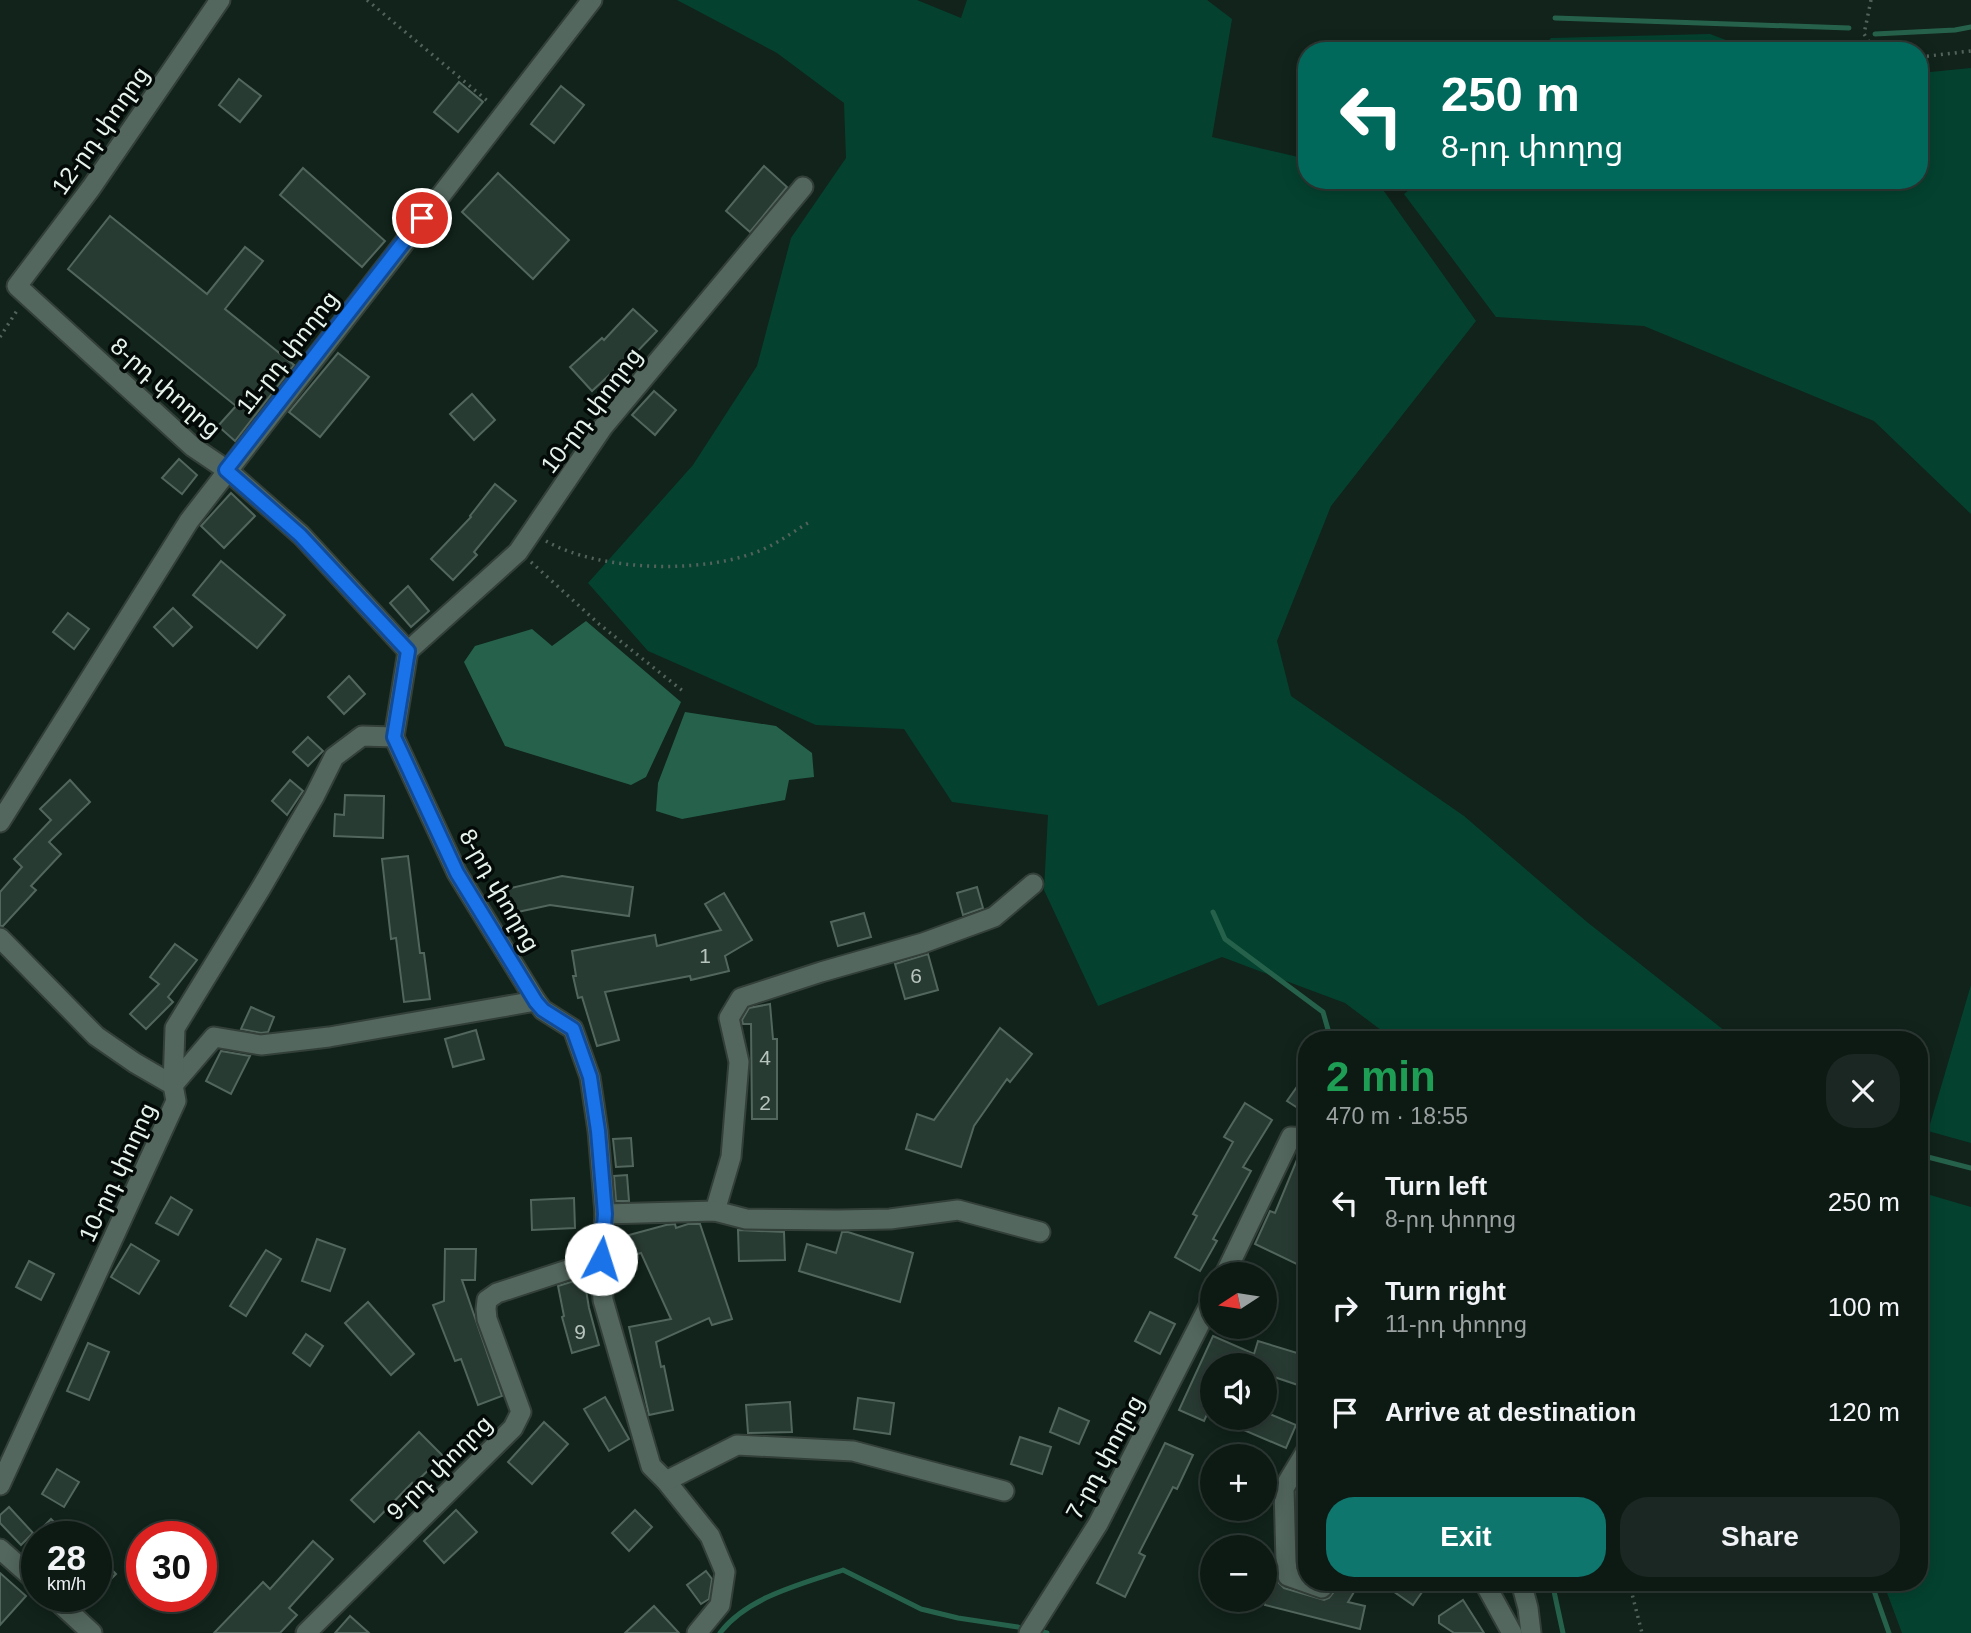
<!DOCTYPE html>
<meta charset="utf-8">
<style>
body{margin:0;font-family:Helvetica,"Noto Sans Armenian",sans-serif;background:#1b2722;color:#f1f3f6;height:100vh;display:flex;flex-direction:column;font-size:26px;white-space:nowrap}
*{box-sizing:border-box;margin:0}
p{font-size:23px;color:#9aa1a0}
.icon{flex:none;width:38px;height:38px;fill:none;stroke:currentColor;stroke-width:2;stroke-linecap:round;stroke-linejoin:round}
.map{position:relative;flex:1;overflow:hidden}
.drawer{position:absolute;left:1298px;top:1031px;width:630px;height:560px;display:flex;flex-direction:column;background:#0d1a14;border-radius:28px;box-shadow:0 4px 18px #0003,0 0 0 2px #2d3834}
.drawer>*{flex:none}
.guide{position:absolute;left:1298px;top:42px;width:630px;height:147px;border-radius:28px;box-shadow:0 4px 18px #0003,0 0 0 2px #2d3834;background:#00695c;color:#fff;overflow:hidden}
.needle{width:46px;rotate:258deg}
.fabs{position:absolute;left:1200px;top:1262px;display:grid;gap:14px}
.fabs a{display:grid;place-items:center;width:77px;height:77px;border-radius:50%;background:#0d1a14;box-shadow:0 4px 18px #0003,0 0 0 2px #2d3834;font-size:35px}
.speed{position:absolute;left:21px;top:1521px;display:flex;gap:14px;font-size:35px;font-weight:700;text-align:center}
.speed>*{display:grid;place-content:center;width:91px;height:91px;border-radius:50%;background:#0d1a14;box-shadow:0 4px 18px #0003,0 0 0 2px #2d3834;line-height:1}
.speed small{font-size:18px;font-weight:400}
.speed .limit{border:10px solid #d22;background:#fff;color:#111}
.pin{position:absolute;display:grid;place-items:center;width:60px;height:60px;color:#fff;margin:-30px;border:4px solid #fff;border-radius:50%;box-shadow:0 2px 7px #0007}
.me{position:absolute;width:77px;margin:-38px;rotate:5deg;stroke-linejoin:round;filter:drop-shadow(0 0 5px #0008)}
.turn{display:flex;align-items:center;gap:24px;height:147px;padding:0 28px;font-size:32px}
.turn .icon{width:91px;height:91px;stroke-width:2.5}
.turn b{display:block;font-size:49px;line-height:60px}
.round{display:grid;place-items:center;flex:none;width:74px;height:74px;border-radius:28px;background:#1b2722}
.overview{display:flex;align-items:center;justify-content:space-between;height:119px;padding:0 28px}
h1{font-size:42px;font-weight:600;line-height:52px;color:#1e9e55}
.action{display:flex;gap:14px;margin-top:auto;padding:14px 28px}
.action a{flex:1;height:80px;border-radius:28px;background:#0f766e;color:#fff;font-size:28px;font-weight:600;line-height:80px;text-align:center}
.action a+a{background:#1b2722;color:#f1f3f6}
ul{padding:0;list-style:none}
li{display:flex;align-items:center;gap:21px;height:105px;padding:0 28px}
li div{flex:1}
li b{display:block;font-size:26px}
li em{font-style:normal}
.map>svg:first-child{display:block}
.green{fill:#04422f}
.water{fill:#26624b}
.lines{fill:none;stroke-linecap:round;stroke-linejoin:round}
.stream{stroke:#26624b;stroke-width:5}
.building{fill:#283b33;stroke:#52665d;stroke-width:2}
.minor-casing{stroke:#333f39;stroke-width:23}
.path{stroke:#53635c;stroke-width:3.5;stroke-dasharray:2 5;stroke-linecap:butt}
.minor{stroke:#53675e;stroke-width:19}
.route-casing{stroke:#114b97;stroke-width:18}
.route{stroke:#1a73e8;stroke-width:12}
.labels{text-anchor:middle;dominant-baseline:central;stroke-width:7;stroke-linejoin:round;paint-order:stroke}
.number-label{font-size:21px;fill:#b7c5be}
.street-label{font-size:24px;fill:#e7f3ed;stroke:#040a07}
</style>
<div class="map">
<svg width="1971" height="1633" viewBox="0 0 1971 1633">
<rect width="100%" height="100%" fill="#11231b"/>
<g class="green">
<polygon points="677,0 917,0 961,18 967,0 1207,0 1232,19 1212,137 1307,159 1307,180 1376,180 1476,321 1331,506 1277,641 1291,696 1464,816 1587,922 1735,1039 1393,1039 1345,1003 1222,957 1098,1006 1044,890 1048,815 952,802 904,729 816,725 648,651 588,583 693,465 757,366 791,238 846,158 844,103 777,53"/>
<polygon points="1710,34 1755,51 1541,51 1551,38"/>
<polygon points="1971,68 1971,514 1874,421 1644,326 1496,317 1404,194 1421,180 1920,180 1920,73"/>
<polygon points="1971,985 1971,1143 1928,1131"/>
<polygon points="1920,1192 1971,1207 1971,1633 1902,1633 1883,1582 1920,1582"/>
</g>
<g class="water">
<polygon points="586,621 681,702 646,777 631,785 505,746 464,662 475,646 532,629 552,646"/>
<polygon points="685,712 776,726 812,753 814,777 789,780 785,800 682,819 656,811 658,783"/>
</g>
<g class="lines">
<g class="stream">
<polyline points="1555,18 1849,28"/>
<polyline points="1875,34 1955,30 1971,27"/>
<polyline points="1213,912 1225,939 1323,1012 1331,1040"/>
<polyline points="1920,1155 1971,1168"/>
<polyline points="1552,1582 1563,1633"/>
<polyline points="1871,1582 1889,1633"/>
<polyline points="1043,1632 1047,1633"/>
<path d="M720 1633C747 1597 802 1584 843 1570L921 1609 958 1618 1018 1627"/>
</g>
</g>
<g class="building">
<polygon points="239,79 261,96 240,122 219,105"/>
<polygon points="459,82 483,102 458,132 434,112"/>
<polygon points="561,86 584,105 554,143 531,124"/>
<polygon points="764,166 787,187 750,232 726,211"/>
<polygon points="303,168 385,241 362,267 280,195"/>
<polygon points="498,173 569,240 533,279 462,212"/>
<polygon points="110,216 207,294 245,247 263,261 225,309 294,365 235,441 218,426 236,406 68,269"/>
<polygon points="633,309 657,331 630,359 629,357 592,391 570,367 602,338 604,340"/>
<polygon points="338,353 369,377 320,437 289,412"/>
<polygon points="654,391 676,410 655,435 632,415"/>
<polygon points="472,394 495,420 474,440 450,414"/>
<polygon points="179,459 197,475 182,494 162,478"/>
<polygon points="495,484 516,501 474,552 477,555 453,580 431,559 471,517 470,516"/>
<polygon points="231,493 255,516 224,548 201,526"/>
<polygon points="221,561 285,615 257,648 193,595"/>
<polygon points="408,586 429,611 411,627 390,603"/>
<polygon points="173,608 192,627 173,646 154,627"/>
<polygon points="68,613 89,629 74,649 53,632"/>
<polygon points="349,676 365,694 344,714 328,697"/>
<polygon points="308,737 323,751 308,766 293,752"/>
<polygon points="70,780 90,802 49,842 61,854 31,886 36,890 3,926 0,926 0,892 22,867 14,859 51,820 40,809"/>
<polygon points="290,780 303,791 287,815 272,801"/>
<polygon points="345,795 384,796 383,838 334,836 335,814 344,815"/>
<polygon points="408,856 420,953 424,953 430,999 404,1002 396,938 391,939 382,859"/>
<polygon points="562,876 633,887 629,916 550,905 513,913 507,889"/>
<polygon points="977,887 983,908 963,915 957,893"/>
<polygon points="724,893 752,940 725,956 729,971 691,980 690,976 605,992 619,1040 597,1046 582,997 578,998 573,976 576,976 572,951 655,935 657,946 721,930 705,904"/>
<polygon points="864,913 871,937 838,946 831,922"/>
<polygon points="175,944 197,960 168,997 173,1002 146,1029 130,1014 159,984 150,977"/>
<polygon points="928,954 938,990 905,999 895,964"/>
<polygon points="770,1004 773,1039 777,1039 777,1119 752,1119 751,1024 743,1024 742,1020 749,1008"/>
<polygon points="251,1007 274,1017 268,1032 261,1033 241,1029"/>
<polygon points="1000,1028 1032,1054 1010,1082 1007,1079 974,1126 961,1167 906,1149 917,1114 934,1120"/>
<polygon points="476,1030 484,1059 453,1067 445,1039"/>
<polygon points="221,1051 250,1056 231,1094 206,1081"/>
<polygon points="1299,1084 1307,1090 1307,1114 1287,1101"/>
<polygon points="1245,1103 1272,1120 1243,1167 1251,1171 1213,1239 1217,1241 1200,1271 1175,1257 1197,1216 1193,1214 1233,1142 1224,1137"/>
<polygon points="631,1138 633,1166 616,1167 613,1139"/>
<polygon points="1301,1150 1307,1150 1307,1269 1255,1244 1270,1211 1275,1213"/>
<polygon points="627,1175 629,1201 616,1201 614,1176"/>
<polygon points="171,1197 192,1210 178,1235 156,1223"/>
<polygon points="574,1198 575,1228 532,1230 531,1200"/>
<polygon points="675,1224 676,1228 688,1224 700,1224 732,1319 712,1325 709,1318 656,1342 661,1367 664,1366 673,1410 649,1415 629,1327 671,1319 641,1253 623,1258 618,1238 666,1225"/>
<polygon points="738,1230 784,1232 785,1260 739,1261"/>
<polygon points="842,1232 848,1232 913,1253 900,1302 799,1271 807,1244 836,1253"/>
<polygon points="317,1239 345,1249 330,1291 302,1281"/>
<polygon points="131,1244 159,1261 139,1294 111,1277"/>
<polygon points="445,1249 476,1249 475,1280 462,1280 502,1396 478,1405 461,1359 455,1361 433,1305 444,1301"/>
<polygon points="266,1250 281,1259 246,1316 230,1306"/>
<polygon points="29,1261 54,1274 41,1300 16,1287"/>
<polygon points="584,1278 589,1308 599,1345 572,1353 562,1317 564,1316 558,1286"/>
<polygon points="368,1302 414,1354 391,1375 345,1323"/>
<polygon points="1150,1312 1175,1324 1160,1354 1135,1341"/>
<polygon points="306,1334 323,1346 310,1366 293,1353"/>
<polygon points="1213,1336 1254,1354 1258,1341 1307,1356 1307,1388 1265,1374 1265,1365 1213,1365 1213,1401 1204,1421 1179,1410"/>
<polygon points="88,1343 109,1352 89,1400 67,1391"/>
<polygon points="605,1397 629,1439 609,1451 584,1409"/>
<polygon points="858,1398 894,1403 890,1434 854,1429"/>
<polygon points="790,1402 792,1432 748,1433 746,1405"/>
<polygon points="1059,1408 1089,1421 1079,1444 1050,1432"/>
<polygon points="1265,1412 1296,1425 1286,1448 1239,1428 1243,1418 1265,1418"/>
<polygon points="544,1422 568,1444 532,1484 508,1462"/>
<polygon points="419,1432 443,1456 413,1485 412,1483 374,1522 351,1500"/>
<polygon points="1020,1437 1051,1447 1042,1474 1011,1464"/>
<polygon points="1165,1443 1193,1455 1177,1489 1173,1487 1139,1553 1145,1556 1125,1597 1097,1583"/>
<polygon points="57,1469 79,1482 64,1507 42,1494"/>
<polygon points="1307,1473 1307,1570 1299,1567 1298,1561 1296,1491"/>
<polygon points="9,1507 33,1533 21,1545 0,1523 0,1515"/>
<polygon points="456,1510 477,1532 444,1563 424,1541"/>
<polygon points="635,1510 652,1527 629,1551 612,1533"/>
<polygon points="51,1519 68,1536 34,1536"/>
<polygon points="313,1541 333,1559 289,1608 297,1615 280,1633 214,1633 263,1582 270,1589"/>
<polygon points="96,1554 116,1574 96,1594"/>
<polygon points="706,1571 712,1579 709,1599 701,1604 687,1585"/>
<polygon points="0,1573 26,1596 0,1625"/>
<polygon points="1265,1582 1278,1582 1284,1588 1324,1600 1329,1598 1333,1593 1332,1582 1360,1582 1348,1602 1365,1606 1360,1629 1265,1605"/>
<polygon points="1380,1582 1429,1582 1413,1605"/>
<polygon points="1463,1600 1484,1633 1454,1633 1439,1623 1439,1616"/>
<polygon points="654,1606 679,1633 625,1633"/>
<polygon points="350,1616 369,1633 335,1633"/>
</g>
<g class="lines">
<defs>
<g id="minor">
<polyline points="220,0 91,188 17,286 193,447 227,470 301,535 408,651 394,737 457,873 536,1001 543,1010 573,1029 590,1077 598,1131 605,1214 601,1259 603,1300 651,1466 666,1481 710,1536 725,1572 720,1605 697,1633"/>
<polyline points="408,651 518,552 603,427 803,187"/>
<polyline points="0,822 189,521 592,0"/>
<polyline points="0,938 96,1036 135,1063 173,1085 214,1037 261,1045 329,1037 536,1001"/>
<polyline points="715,1211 731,1157 739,1062 729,1018 741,998 821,972 923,943 994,917 1033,884"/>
<polyline points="605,1214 715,1211 746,1219 838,1220 890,1219 958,1210 1040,1232"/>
<polyline points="1225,1274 1291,1137 1307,1138"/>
<polyline points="1307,1450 1284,1488 1286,1562 1288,1576 1322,1588"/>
<polyline points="666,1481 737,1445 853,1451 1004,1491"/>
<polyline points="0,1485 176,1101 173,1085 175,1028 261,888 314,797 334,757 362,736 394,737"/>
<polyline points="0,1549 37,1582"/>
<polyline points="1484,1582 1512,1633"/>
<polyline points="1521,1582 1528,1608 1531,1633"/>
<polyline points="52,1596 92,1633"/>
<polyline points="306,1633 513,1428 521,1412 487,1319 486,1309 487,1300 497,1293 601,1259"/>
<polyline points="1029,1633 1098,1524 1213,1298"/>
</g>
</defs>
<use href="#minor" class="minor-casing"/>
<g class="path">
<polyline points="367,0 490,103"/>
<polyline points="1871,0 1864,34 1875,51"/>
<polyline points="1920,57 1971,51"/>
<polyline points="0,337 18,309"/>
<path d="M546 541C600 572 709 575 766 548 781 541 794 531 808 523"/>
<polyline points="531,562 599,624 684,692"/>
<polyline points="1363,1038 1364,1040"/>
<polyline points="1629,1582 1642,1633"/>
</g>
<use href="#minor" class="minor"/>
</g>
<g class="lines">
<defs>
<polyline id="route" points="422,218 226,470 300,535 408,651 394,737 457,873 536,1002 543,1010 573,1029 590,1077 598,1131 605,1214 601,1259"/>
</defs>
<use href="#route" class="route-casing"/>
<use href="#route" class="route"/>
</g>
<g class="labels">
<g class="number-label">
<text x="705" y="955">1</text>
<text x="916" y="975">6</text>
<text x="765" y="1057">4</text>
<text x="765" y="1102">2</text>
<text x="580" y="1331">9</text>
</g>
<g class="street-label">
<text transform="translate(100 130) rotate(-55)">12-րդ փողոց</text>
<text transform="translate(287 352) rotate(-52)">11-րդ փողոց</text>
<text transform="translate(166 387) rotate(41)">8-րդ փողոց</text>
<text transform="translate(591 410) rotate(-53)">10-րդ փողոց</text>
<text transform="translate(500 890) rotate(60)">8-րդ փողոց</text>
<text transform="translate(117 1172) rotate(-65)">10-րդ փողոց</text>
<text transform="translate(1104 1457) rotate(-62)">7-րդ փողոց</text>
<text transform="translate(439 1467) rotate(-45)">9-րդ փողոց</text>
</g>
</g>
</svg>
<div class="fabs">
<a><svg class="needle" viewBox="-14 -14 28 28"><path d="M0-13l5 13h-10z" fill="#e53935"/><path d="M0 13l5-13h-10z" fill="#9aa1a0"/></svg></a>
<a><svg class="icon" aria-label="sound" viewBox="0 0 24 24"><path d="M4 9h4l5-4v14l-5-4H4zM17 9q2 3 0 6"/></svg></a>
<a>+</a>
<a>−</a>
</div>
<div class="speed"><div>28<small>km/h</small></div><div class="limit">30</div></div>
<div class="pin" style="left:422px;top:218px;background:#d93025"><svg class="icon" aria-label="arrive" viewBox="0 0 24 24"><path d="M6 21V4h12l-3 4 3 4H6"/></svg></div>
<svg class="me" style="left:601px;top:1259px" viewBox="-20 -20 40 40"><circle r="19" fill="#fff"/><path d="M0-13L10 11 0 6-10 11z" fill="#1a73e8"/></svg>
<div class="guide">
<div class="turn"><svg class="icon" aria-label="left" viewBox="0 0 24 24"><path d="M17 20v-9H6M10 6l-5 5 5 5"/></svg><div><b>250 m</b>8-րդ փողոց</div></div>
</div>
<section class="drawer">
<div class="overview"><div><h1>2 min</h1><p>470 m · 18:55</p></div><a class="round"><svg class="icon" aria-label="close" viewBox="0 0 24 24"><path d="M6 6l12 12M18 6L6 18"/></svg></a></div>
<ul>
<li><svg class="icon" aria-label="left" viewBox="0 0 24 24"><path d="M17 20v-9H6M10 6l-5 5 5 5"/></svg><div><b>Turn left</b><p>8-րդ փողոց</p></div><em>250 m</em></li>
<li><svg class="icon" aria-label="right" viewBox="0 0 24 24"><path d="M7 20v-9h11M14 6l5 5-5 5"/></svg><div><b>Turn right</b><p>11-րդ փողոց</p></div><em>100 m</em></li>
<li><svg class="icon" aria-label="arrive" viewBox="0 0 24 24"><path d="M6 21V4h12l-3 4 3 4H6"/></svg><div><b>Arrive at destination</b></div><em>120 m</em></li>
</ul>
<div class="action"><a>Exit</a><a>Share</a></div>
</section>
</div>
